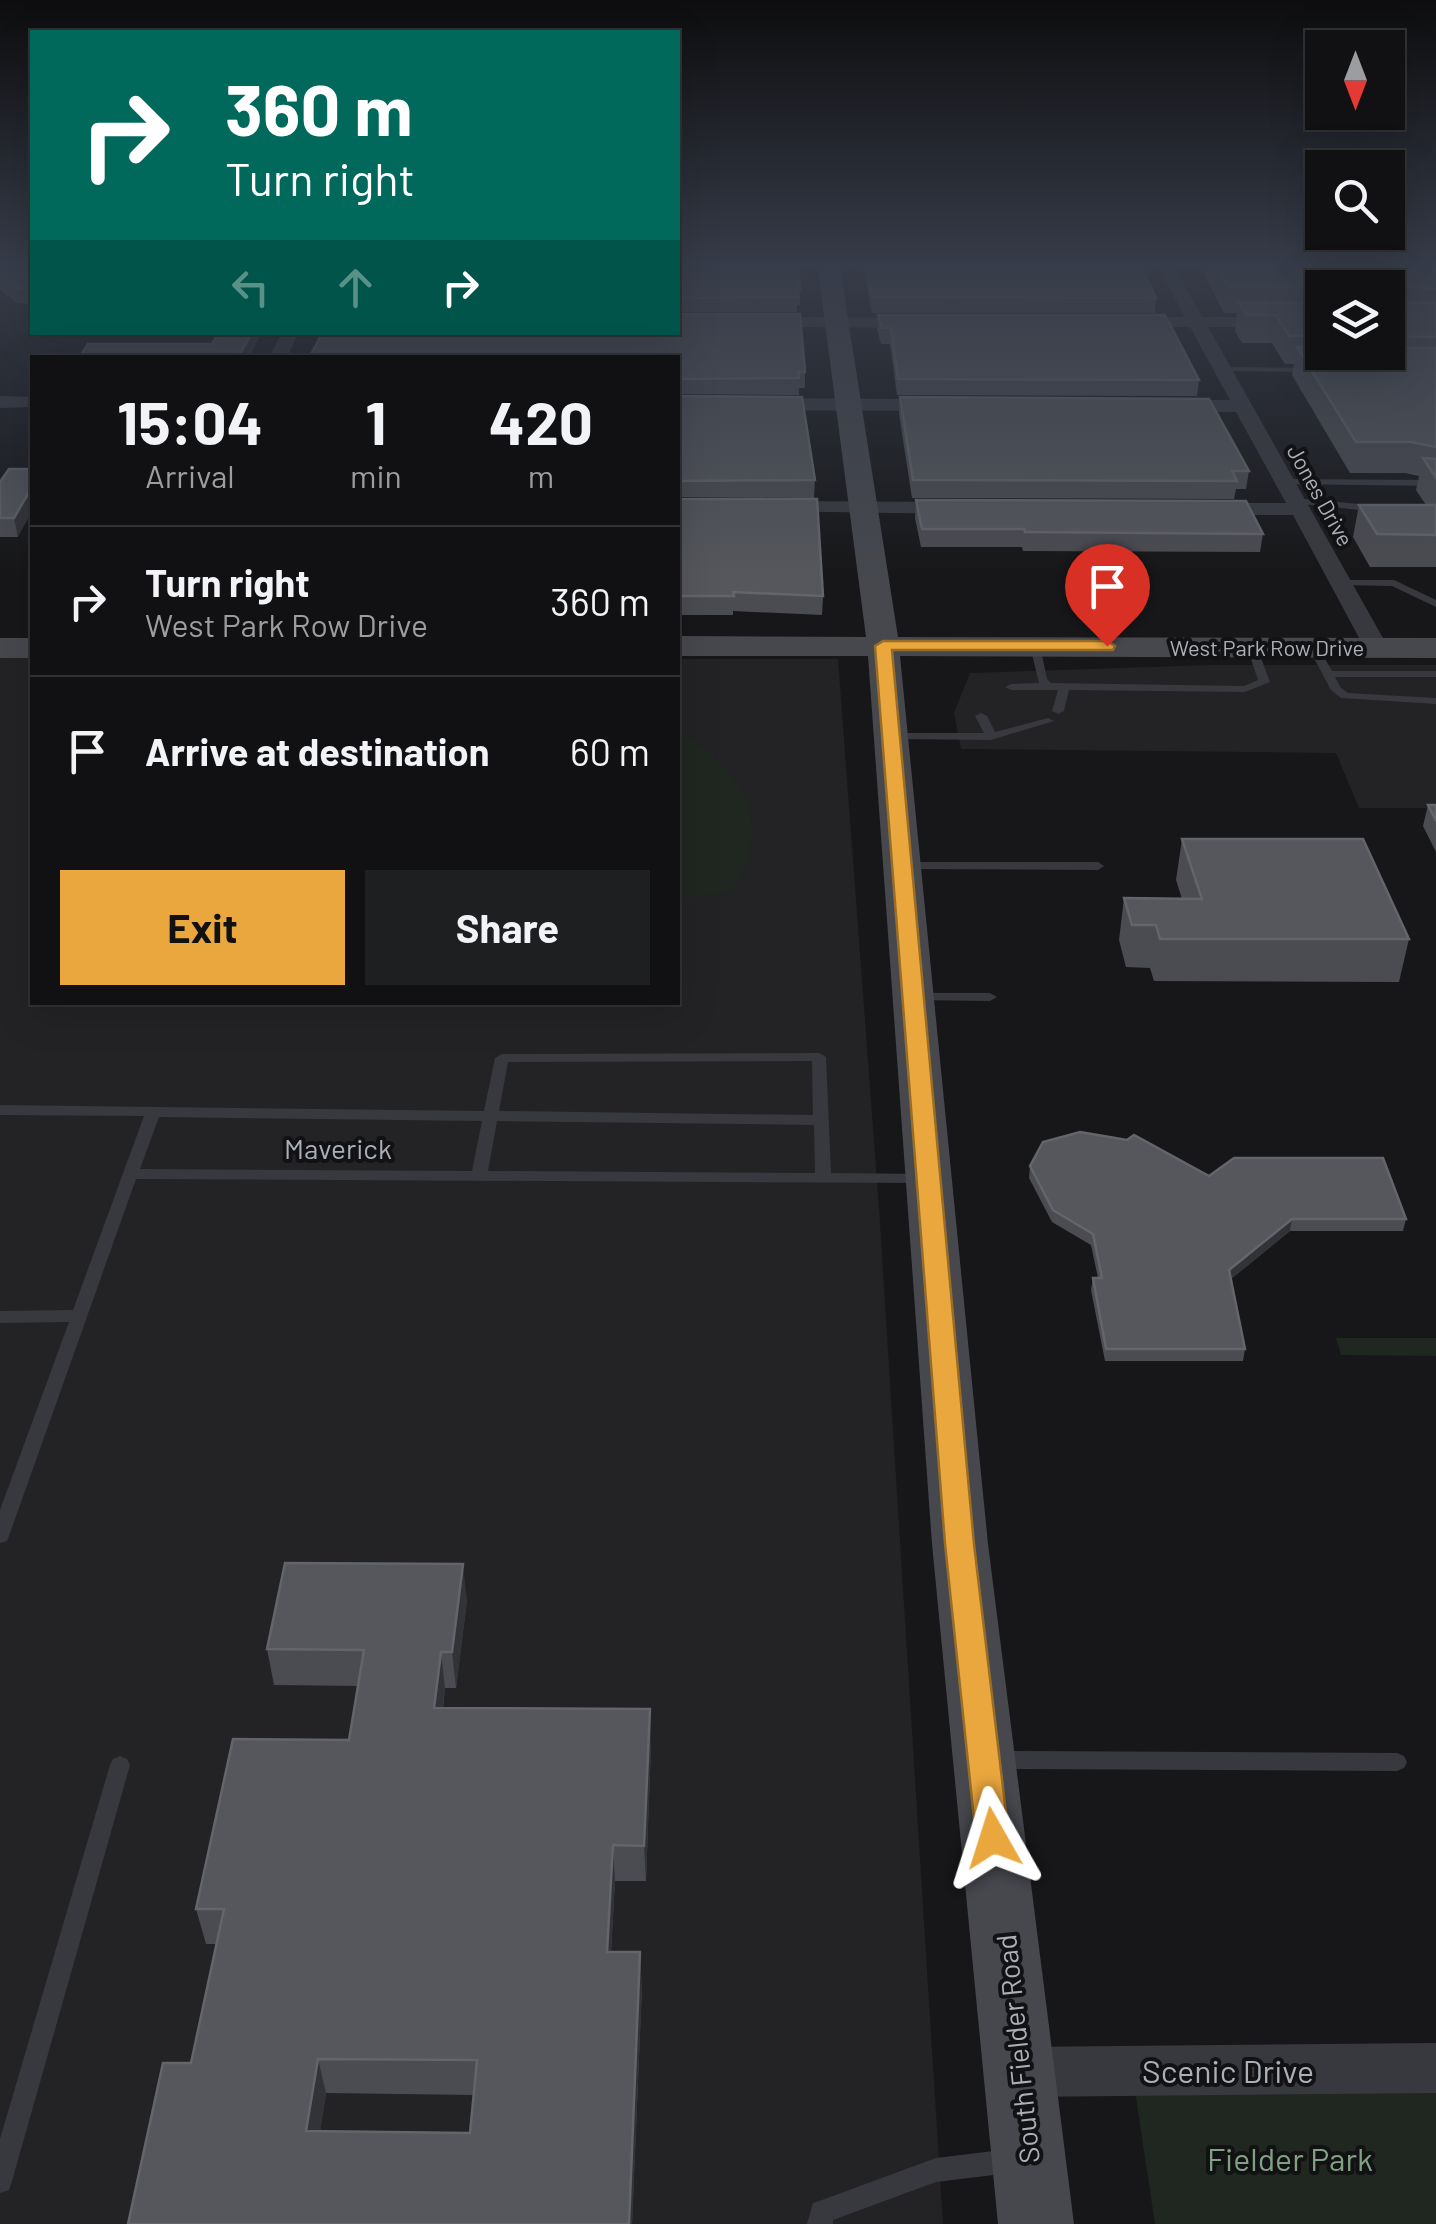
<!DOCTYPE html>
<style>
body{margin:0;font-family:Barlow,sans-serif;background:#1e1f21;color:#f1f3f6;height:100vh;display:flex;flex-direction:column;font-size:38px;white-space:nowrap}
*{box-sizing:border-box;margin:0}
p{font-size:32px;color:#9c9da0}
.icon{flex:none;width:55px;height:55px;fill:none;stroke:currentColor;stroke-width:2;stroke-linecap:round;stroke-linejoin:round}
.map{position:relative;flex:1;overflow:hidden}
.panel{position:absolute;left:30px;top:355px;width:650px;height:650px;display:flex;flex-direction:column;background:#111113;border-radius:0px;box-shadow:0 10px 40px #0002,0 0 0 2px #303133}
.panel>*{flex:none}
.banner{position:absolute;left:30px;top:30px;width:650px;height:305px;border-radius:0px;box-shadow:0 10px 40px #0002,0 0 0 2px #303133;background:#00695c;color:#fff;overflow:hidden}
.needle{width:65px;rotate:180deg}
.tools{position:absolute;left:1305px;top:30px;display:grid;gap:20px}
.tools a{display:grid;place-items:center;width:100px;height:100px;border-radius:0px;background:#111113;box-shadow:0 10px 40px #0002,0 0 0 2px #303133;font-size:50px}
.pin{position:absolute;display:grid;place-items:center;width:85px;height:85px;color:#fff;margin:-102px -42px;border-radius:50% 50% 50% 0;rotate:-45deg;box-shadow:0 0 10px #0007}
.pin .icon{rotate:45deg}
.me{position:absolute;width:110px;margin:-55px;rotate:354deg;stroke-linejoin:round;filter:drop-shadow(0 0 8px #0008)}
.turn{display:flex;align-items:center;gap:35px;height:210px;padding:0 30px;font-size:45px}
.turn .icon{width:130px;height:130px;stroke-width:2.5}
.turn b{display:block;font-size:70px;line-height:85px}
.lanes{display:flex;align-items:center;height:95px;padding:0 30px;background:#0003;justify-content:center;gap:50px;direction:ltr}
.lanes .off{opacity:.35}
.eta{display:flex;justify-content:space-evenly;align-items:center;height:170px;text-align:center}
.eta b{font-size:60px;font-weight:700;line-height:70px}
.action{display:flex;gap:20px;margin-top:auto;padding:20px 30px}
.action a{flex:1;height:115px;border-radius:0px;background:#eaa73d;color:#111;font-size:40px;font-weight:700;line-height:115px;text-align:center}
.action a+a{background:#1e1f21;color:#f1f3f6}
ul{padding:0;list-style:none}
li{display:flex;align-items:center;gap:30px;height:150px;padding:0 30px;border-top:2px solid #303133}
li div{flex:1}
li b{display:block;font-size:38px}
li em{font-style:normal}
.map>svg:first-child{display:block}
.built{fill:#232326}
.green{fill:#1f2720}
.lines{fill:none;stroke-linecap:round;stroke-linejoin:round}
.lane{fill:#38393e;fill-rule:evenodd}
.street{fill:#38393e;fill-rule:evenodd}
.secondary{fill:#46484e;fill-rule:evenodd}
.wall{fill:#4b4c51;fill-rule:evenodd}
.shaded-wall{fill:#323336}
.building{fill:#55575c;stroke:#63656a;stroke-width:2.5;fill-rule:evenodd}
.route{fill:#eaa73d;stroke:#986d28;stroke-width:2.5}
.labels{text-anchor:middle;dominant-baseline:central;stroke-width:8;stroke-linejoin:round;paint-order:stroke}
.far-street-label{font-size:22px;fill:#aaafb8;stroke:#121214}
.street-label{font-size:28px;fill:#aaafb8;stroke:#121214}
.near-street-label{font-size:32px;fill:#aaafb8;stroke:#121214}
.near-park-label{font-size:32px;fill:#81a282;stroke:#121214}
</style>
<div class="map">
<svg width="1436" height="2224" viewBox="0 0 1436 2224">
<rect width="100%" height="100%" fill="#171719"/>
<g class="built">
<polygon points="0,658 32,658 32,1002 678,1002 678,659 838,659 879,1208 943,2224 0,2224"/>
<polygon points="1210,665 1436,665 1436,808 1359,808 1336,753 961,749 954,713 970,673"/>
</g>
<g class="green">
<path d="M678 731C743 770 774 818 734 890L678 900Z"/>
<polygon points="1336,1338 1436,1338 1436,1356 1341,1355"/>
<polygon points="1135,2091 1436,2092 1436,2224 1155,2224"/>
</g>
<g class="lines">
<g class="lane">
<polygon points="1222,367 1312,368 1316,370 1312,372 1219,371 1219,367"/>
<polygon points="1285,479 1436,480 1436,486 1282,484 1280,482"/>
<polygon points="1295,498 1380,506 1385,509 1380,512 1292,503 1292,499"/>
<polygon points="1341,580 1394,580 1436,600 1436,607 1392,586 1337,585 1336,583"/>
<polygon points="1035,643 1040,646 1047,679 1051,683 1244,686 1258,680 1247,647 1252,644 1257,647 1270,682 1245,692 1069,690 1064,711 1058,714 1052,711 1058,690 1011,690 1005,687 1011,684 1039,683 1030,646"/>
<polygon points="1313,644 1317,645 1332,671 1436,671 1436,677 1335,677 1341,688 1348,693 1436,698 1436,704 1341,698 1331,690 1308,647"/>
<polygon points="981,713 987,716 995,732 1048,718 1054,721 991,740 891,739 885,736 891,733 984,733 975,716"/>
<polygon points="903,862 1098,862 1104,866 1098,870 898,869 897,866"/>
<polygon points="914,993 990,993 997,997 990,1001 909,1000 907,997"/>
<path d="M819 1053 826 1057 831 1173 925 1174 933 1179 931 1183 136 1179 9 1536 7 1541 0 1543V1510L69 1322 0 1323V1311L73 1310 144 1116 0 1115V1105L484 1111 495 1058 502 1054ZM812 1061 813 1115 499 1111 508 1062ZM159 1117 482 1121 472 1171 140 1169ZM497 1121 814 1125 815 1173 488 1171Z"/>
<polygon points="998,1751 1397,1753 1404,1756 1407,1762 1404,1768 1397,1771 998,1769 991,1766 988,1760 991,1754"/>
<polygon points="120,1756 127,1759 130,1765 12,2181 9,2190 0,2193 0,2139 110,1765 113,1759"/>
<polygon points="1010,2149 1019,2152 1022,2161 1019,2170 1010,2173 936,2182 833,2220 833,2224 807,2224 813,2203 822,2200 936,2158"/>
</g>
<g class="street">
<polygon points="1155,262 1171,262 1202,317 1322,317 1322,327 1208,327 1388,647 1384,652 1376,654 1364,647 1293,515 1207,515 1197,509 1207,503 1286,503 1236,412 1172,412 1163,406 1172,400 1230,400 1190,327 1127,327 1118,322 1127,317 1185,317"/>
<polygon points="678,316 918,318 927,323 918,328 678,326"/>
<polygon points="282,332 299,332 287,358 269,358"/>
<polygon points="0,396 32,397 32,407 0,408"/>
<polygon points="678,398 943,399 952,405 943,411 678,410"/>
<polygon points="772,501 958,502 968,508 958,514 765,511 762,507"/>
<polygon points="1436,2043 1436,2093 1019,2097 1001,2090 993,2072 1001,2054 1019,2047"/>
</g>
<g class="secondary">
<polygon points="817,262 839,262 898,637 1436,638 1436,658 900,656 988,1544 1074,2224 998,2224 932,1544 868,656 678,656 678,636 866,637"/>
<rect x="0" y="638" width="32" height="20"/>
</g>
</g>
<g class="wall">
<polygon points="0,262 32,262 32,304 17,303 0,290 0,274 32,273 0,273"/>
<polygon points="678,262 800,290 800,305 797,305 797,312 678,312 678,314 805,372 805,388 799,388 799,395 678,394 678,396 815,480 814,498 678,497 678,499 823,596 822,615 733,611 733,615 678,615 678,358 319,339 318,332 678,332"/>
<polygon points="862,262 1139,262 1156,298 1155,313 872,313"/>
<path d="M1198 262H1436V567H1370L1353 537 1359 505H1426L1416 490 1419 476 1405 473H1350L1292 375 1294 364H1285L1272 343H1242L1235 331 1237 313H1224ZM1322 288H1388V352H1322Z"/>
<polygon points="878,315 1199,380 1197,396 897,395 890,344 881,344 877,330"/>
<polygon points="900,397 1249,471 1246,489 1236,489 1234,499 912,498 899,414"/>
<polygon points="9,469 18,537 0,537 0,482"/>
<polygon points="916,500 1263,534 1260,552 1023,551 1022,547 921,547 915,518"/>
<polygon points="1428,805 1436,805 1436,852 1423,826"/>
<polygon points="1182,839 1409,939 1399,982 1154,981 1150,968 1126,967 1119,940 1124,898 1182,899 1176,880"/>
<polygon points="1030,1166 1209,1176 1406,1219 1403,1231 1290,1231 1231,1279 1245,1349 1243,1361 1105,1361 1091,1290 1093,1278 1098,1278 1091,1245 1052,1222 1029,1178"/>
<path d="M467 1600 456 1688H445L443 1708 651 1745 646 1881H615L611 1952 642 1987 632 2224H128L191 2063 216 1944H206L196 1909 349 1740 358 1686 274 1685 267 1649ZM326 2093 474 2095 470 2133 320 2131Z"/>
</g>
<g class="shaded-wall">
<polygon points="252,332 262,332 249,358 238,358"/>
<polygon points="32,487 32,511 18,537 14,518"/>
<polygon points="1292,1219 1290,1231 1227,1282 1229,1270"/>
<polygon points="463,1564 467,1600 456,1688 452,1652"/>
<polygon points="441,1652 445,1688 438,1744 434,1708"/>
<polygon points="650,1709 651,1745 646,1881 644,1846"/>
<polygon points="613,1845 615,1881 609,1987 607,1952"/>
<polygon points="640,1952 642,1987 632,2224 629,2224"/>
<polygon points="318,2059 326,2093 315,2165 306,2131"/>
</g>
<g class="building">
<polygon points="32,262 32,288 14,288 0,277 0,274 32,274"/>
<polygon points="678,262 798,262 800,290 796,290 797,297 678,298"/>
<polygon points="866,262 1139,262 1156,298 872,297"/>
<polygon points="1215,262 1436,262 1436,289 1393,286 1391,302 1436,303 1436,337 1388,336 1388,288 1228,286"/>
<polygon points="1239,303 1322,303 1322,336 1289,336 1276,315 1246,315"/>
<polygon points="678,314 800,314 805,372 798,372 799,378 678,379 678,358 309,358 323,332 678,332"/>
<polygon points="878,315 1165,315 1199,380 898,379 891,328 882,328"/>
<polygon points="219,332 252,332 238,358 79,358 88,344 212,344"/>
<polygon points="1297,347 1322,347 1322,352 1388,352 1388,348 1436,348 1436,447 1411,442 1356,442"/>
<polygon points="678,396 802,397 815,480 678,481"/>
<polygon points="900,397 1209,399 1249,471 1232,471 1237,481 913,480"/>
<polygon points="1423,458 1436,459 1436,478"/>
<polygon points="9,469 32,469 32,487 14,518 0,518 0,482"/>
<polygon points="678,499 817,499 823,596 733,592 734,596 678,596"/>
<polygon points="916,500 1246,501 1263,534 1025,532 1024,529 922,529"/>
<polygon points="1359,505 1436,505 1436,535 1377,534"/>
<polygon points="1428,805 1436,805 1436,821"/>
<polygon points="1182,839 1363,839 1409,939 1160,939 1156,925 1132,925 1124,898 1202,899"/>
<polygon points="1080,1132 1127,1140 1134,1135 1209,1176 1234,1158 1383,1158 1406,1219 1292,1219 1229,1270 1245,1349 1106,1349 1093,1278 1102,1278 1093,1234 1053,1210 1030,1166 1043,1142"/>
<path d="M285 1563 463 1564 452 1652H441L434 1708 650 1709 644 1846 613 1845 607 1952H640L629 2224H128L163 2063H191L224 1909H196L233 1739 349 1740 364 1650 267 1649ZM318 2059 477 2060 470 2133 306 2131Z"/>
</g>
<linearGradient id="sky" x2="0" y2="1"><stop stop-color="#0d0d0e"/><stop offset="0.46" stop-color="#363c49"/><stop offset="1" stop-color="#363c49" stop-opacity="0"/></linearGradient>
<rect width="1436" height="574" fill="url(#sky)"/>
<polygon class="route" points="1107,641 1115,646 1113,650 892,650 974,1544 1009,1838 1004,1848 993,1853 981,1848 976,1838 945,1544 875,646 883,641"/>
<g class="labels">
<g class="far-street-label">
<text transform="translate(1321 495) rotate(61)">Jones Drive</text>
<text x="1267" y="647">West Park Row Drive</text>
</g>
<g class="street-label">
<text x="338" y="1148">Maverick</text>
<text transform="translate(1017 2049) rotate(-96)">South Fielder Road</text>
</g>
<g class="near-street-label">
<text x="1228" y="2070">Scenic Drive</text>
</g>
<g class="near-park-label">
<text x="1290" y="2158">Fielder Park</text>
</g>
</g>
</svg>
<div class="tools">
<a><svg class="needle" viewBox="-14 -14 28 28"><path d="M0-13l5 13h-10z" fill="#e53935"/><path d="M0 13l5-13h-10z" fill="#9c9da0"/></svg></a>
<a><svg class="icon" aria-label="search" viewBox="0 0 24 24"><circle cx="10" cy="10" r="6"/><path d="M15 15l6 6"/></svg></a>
<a><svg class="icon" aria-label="layers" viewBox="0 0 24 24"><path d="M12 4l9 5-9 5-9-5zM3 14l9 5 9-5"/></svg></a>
</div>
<div class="pin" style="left:1107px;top:646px;background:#d93025"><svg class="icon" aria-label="arrive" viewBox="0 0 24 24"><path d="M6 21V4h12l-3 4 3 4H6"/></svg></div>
<svg class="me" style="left:993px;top:1838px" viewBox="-20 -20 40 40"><path d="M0-17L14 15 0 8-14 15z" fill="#eaa73d" stroke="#fff" stroke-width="4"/></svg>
<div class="banner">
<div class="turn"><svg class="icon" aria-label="right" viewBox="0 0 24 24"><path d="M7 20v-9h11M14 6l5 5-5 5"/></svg><div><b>360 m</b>Turn right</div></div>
<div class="lanes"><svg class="icon off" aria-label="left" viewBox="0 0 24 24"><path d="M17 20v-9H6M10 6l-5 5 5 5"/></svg><svg class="icon off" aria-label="ahead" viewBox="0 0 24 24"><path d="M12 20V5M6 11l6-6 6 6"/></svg><svg class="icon" aria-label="right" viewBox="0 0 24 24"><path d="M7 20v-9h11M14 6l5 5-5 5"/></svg></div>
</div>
<section class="panel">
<div class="eta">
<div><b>15:04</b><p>Arrival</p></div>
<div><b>1</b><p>min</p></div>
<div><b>420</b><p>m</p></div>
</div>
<ul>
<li><svg class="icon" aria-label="right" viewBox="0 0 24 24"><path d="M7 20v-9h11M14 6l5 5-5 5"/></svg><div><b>Turn right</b><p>West Park Row Drive</p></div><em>360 m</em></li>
<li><svg class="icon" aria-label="arrive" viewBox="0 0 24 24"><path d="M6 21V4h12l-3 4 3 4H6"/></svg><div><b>Arrive at destination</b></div><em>60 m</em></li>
</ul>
<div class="action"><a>Exit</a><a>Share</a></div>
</section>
</div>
